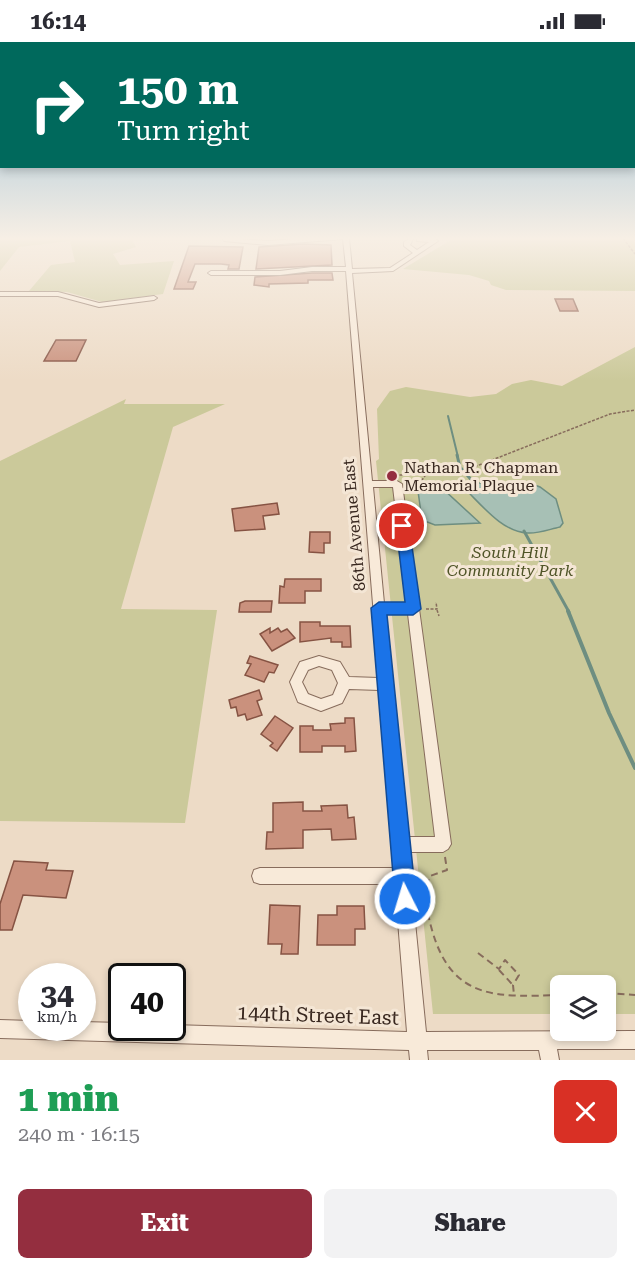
<!DOCTYPE html>
<meta charset="utf-8">
<style>
body{margin:0;font-family:"Roboto Serif",serif;background:#f2f2f3;color:#2b2b33;height:100vh;display:flex;flex-direction:column;font-size:22px;white-space:nowrap}
*{box-sizing:border-box;margin:0}
p{font-size:20px;color:#7c7c81}
.icon{flex:none;width:33px;height:33px;fill:none;stroke:currentColor;stroke-width:2;stroke-linecap:round;stroke-linejoin:round}
.map{position:relative;height:1018px;overflow:hidden}
.panel{display:flex;flex-direction:column;background:#fff;flex:1}
.panel>*{flex:none}
.top-card{position:absolute;left:0px;top:0px;width:636px;height:126px;box-shadow:0 3px 9px #0003;background:#00695c;color:#fff;overflow:hidden}
.buttons{position:absolute;left:550px;top:933px;display:grid;gap:12px}
.buttons a{display:grid;place-items:center;width:66px;height:66px;border-radius:9px;background:#fff;box-shadow:0 3px 9px #0003;font-size:30px}
.speed{position:absolute;left:18px;top:921px;display:flex;gap:12px;font-size:30px;font-weight:700;text-align:center}
.speed>*{display:grid;place-content:center;width:78px;height:78px;border-radius:50%;background:#fff;box-shadow:0 3px 9px #0003;line-height:1}
.speed small{font-size:15px;font-weight:400}
.speed .limit{border:3px solid #111;border-radius:9px;background:#fff;color:#111}
.pin{position:absolute;display:grid;place-items:center;width:51px;height:51px;color:#fff;margin:-26px;border:3px solid #fff;border-radius:50%;box-shadow:0 2px 6px #0007}
.me{position:absolute;width:66px;margin:-33px;rotate:355deg;stroke-linejoin:round;filter:drop-shadow(0 0 4px #0008)}
.turn{display:flex;align-items:center;gap:21px;height:126px;padding:0 18px;font-size:27px}
.turn .icon{width:78px;height:78px;stroke-width:2.5}
.turn b{display:block;font-size:42px;line-height:51px}
.round{display:grid;place-items:center;flex:none;width:63px;height:63px;border-radius:9px;background:#f2f2f3}
.headline{display:flex;align-items:center;justify-content:space-between;height:102px;padding:0 18px}
h1{font-size:36px;font-weight:800;line-height:45px;color:#1e9e55}
.button{display:flex;gap:12px;margin-top:auto;padding:12px 18px}
.button a{flex:1;height:69px;border-radius:9px;background:#942e3f;color:#fff;font-size:24px;font-weight:800;line-height:69px;text-align:center}
.button a+a{background:#f2f2f3;color:#2b2b33}
.status{display:flex;justify-content:space-between;align-items:center;height:42px;padding:0 30px;background:#fff;direction:ltr}
.status svg{height:16px;fill:currentColor}
.map>svg:first-child{display:block}
.green{fill:#cbc99a}
.water{fill:#a7c0b5;stroke:#6e8e81;stroke-width:1.5}
.lines{fill:none;stroke-linecap:round;stroke-linejoin:round}
.stream-far2{stroke:#6e8e81;stroke-width:2}
.stream-far1{stroke:#6e8e81;stroke-width:3}
.stream{stroke:#6e8e81;stroke-width:4}
.building{fill:#ca917d;stroke:#865343;stroke-width:1.5}
.minor-casing{stroke:#876c5c;stroke-width:2}
.path-far1{stroke:#876c5c;stroke-width:1.5;stroke-dasharray:3 1.5;stroke-linecap:butt}
.path{stroke:#876c5c;stroke-width:2;stroke-dasharray:7 4.5;stroke-linecap:butt}
.minor{fill:#f8ead9;fill-rule:evenodd}
.route{fill:#1a73e8;stroke:#114b97;stroke-width:1.5}
.poi-dot{fill:#942e3f;stroke:#f4e6d5;stroke-width:2}
.labels{text-anchor:middle;dominant-baseline:central;stroke-width:6;stroke-linejoin:round;paint-order:stroke}
.poi-label{font-size:16px;fill:#38271f;stroke:#f4e6d5;text-anchor:start}
.street-label{font-size:16px;fill:#38271f;stroke:#f4e6d5}
.park-label{font-size:16px;font-style:italic;fill:#4f5427;stroke:#f4e6d5}
.near-street-label{font-size:20px;fill:#38271f;stroke:#f4e6d5}
</style>
<div class="status"><b>16:14</b><svg viewBox="0 0 49 12"><path d="M0 12V9h3v3zM5 12V6h3v6zM10 12V3h3v9zM15 12V0h3v12zM26 1h20v11H26zM47 4h2v5h-2z"/></svg></div>
<div class="map">
<svg width="635" height="1018" viewBox="0 0 635 1018">
<rect width="100%" height="100%" fill="#eddbc6"/>
<g class="green">
<polygon points="0,196 131,196 136,205 113,212 120,223 174,219 163,252 102,260 67,250 29,249 51,223 75,220 70,199 19,205 0,229"/>
<polygon points="454,196 631,196 635,201 635,249 506,248 491,243 489,239 469,233 403,227"/>
<polygon points="635,305 635,972 606,972 606,944 561,944 561,972 433,972 376,419 379,417 377,367 390,349 406,345 470,355 496,352 512,342 531,338 562,344"/>
<polygon points="126,357 124,362 225,362 173,385 121,567 217,568 185,781 0,779 0,419"/>
</g>
<g class="water">
<path d="M468 440 502 443 529 441 540 445 556 457 563 481 560 485C550 487 538 492 527 491 502 490 481 462 463 445L464 441Z"/>
<polygon points="431,445 443,447 480,481 435,483 422,478 418,449"/>
</g>
<g class="lines">
<polyline class="stream-far2" points="448,374 458,415"/>
<g class="stream-far1">
<polyline points="457,413 460,425 475,442"/>
<polyline points="524,489 569,570"/>
</g>
<polyline class="stream" points="568,569 609,671 635,726"/>
</g>
<g class="building">
<polygon points="303,202 331,203 332,223 256,227 259,205"/>
<polygon points="189,204 243,205 239,227 228,227 229,223 221,222 195,222 188,240 196,240 193,247 174,247"/>
<polygon points="312,231 332,231 333,238 308,238 308,241 269,242 269,245 254,243 255,235"/>
<polygon points="555,257 573,257 578,269 560,269"/>
<polygon points="56,298 86,298 76,319 44,319"/>
<polygon points="277,461 279,472 263,474 265,487 235,489 232,467"/>
<polygon points="310,490 330,490 330,501 324,501 324,511 309,510"/>
<polygon points="285,537 321,537 321,549 305,549 305,561 279,561 280,544 284,545"/>
<polygon points="245,559 272,559 271,570 239,570 240,561"/>
<polygon points="300,580 320,580 320,584 350,584 351,605 342,605 342,600 331,600 331,596 300,600"/>
<polygon points="270,586 270,591 278,586 281,590 287,587 295,596 272,609 260,592"/>
<polygon points="250,614 278,623 274,631 269,630 264,640 245,633 251,622 247,621"/>
<polygon points="259,648 262,657 257,659 262,673 247,678 245,672 238,674 236,665 231,666 229,658"/>
<polygon points="275,674 293,686 277,709 270,704 273,701 261,692"/>
<polygon points="345,676 354,676 356,709 345,710 345,704 322,704 322,710 300,710 300,684 313,684 313,688 331,688 330,682 345,681"/>
<polygon points="303,760 303,769 322,769 321,764 347,763 348,776 354,775 356,797 332,798 331,787 303,788 303,806 266,807 267,790 273,790 273,761"/>
<polygon points="14,819 48,821 46,828 73,829 66,856 23,853 12,888 0,888 0,862"/>
<polygon points="270,863 300,864 298,912 281,912 282,902 268,902"/>
<polygon points="337,864 364,864 365,887 355,887 355,903 317,903 318,873 337,873"/>
</g>
<g class="lines">
<defs>
<g id="minor">
<path d="M222 196 268 199 310 196H349L352 227 390 226 413 211 404 204V200L409 197H413L410 203 417 208 429 200 417 199V197H435L438 199 393 229 352 231 372 439H397L402 442 451 802 448 807 443 810H408L426 990 635 989V1007H557L559 1018H541L539 1008H427L428 1018H410L409 1008 0 996V978L32 979V986H82V980L122 981V986H172V983L407 990 395 842H260L254 840 252 834 254 828 260 826H394L380 648 349 647 342 661 321 669 298 660 290 640 300 620 319 614 340 620 349 635 379 636 346 229H312L280 233H211L208 231 211 229H280L312 225H346L343 197 268 203 224 199ZM373 445H393L407 562 384 561ZM385 571 408 572 435 795H407ZM319 624 332 628 338 641 333 653 321 657 308 652 302 640 308 628Z"/>
<polygon points="0,250 58,250 99,261 154,254 157,256 154,258 99,265 58,254 0,254"/>
</g>
</defs>
<use href="#minor" class="minor-casing"/>
<g class="path-far1">
<polyline points="623,196 635,212"/>
<polyline points="395,433 415,433 451,425 456,432 610,372 635,368"/>
<polyline points="409,444 422,438 427,431"/>
<polyline points="426,567 437,567 436,560"/>
<polyline points="437,568 439,574"/>
</g>
<g class="path">
<path d="M445 815 447 828 430 834C423 852 427 870 432 888 452 959 498 955 561 953"/>
<polyline points="478,911 499,927 505,918 519,933 513,943 514,953"/>
<polyline points="499,928 512,942"/>
<polyline points="606,951 635,953"/>
</g>
<use href="#minor" class="minor"/>
</g>
<linearGradient id="sky" x2="0" y2="1"><stop stop-color="#8eb9d4"/><stop offset="0.58" stop-color="#f7efe5"/><stop offset="1" stop-color="#f7efe5" stop-opacity="0"/></linearGradient>
<rect width="635" height="339" fill="url(#sky)"/>
<polygon class="route" points="402,479 409,484 421,567 413,573 387,573 416,857 413,865 405,868 398,865 395,857 371,566 379,560 405,560 396,484"/>
<circle class="poi-dot" cx="392" cy="434" r="6"/>
<g class="labels">
<g class="poi-label">
<text x="404" y="425">Nathan R. Chapman<tspan x="404" dy="18">Memorial Plaque</tspan></text>
</g>
<g class="street-label">
<text transform="translate(354 483) rotate(-95)">86th Avenue East</text>
</g>
<g class="park-label">
<text x="510" y="510">South Hill<tspan x="510" dy="18">Community Park</tspan></text>
</g>
<g class="near-street-label">
<text transform="translate(318 973) rotate(2)">144th Street East</text>
</g>
</g>
</svg>
<div class="buttons">
<a><svg class="icon" aria-label="layers" viewBox="0 0 24 24"><path d="M12 4l9 5-9 5-9-5zM3 14l9 5 9-5"/></svg></a>
</div>
<div class="speed"><div>34<small>km/h</small></div><div class="limit">40</div></div>
<div class="pin" style="left:402px;top:484px;background:#d93025"><svg class="icon" aria-label="arrive" viewBox="0 0 24 24"><path d="M6 21V4h12l-3 4 3 4H6"/></svg></div>
<svg class="me" style="left:405px;top:857px" viewBox="-20 -20 40 40"><circle r="17" fill="#1a73e8" stroke="#fff" stroke-width="3"/><path d="M0-11L8 9 0 5-8 9z" fill="#fff"/></svg>
<div class="top-card">
<div class="turn"><svg class="icon" aria-label="right" viewBox="0 0 24 24"><path d="M7 20v-9h11M14 6l5 5-5 5"/></svg><div><b>150 m</b>Turn right</div></div>
</div>
</div>
<section class="panel">
<div class="headline"><div><h1>1 min</h1><p>240 m · 16:15</p></div><a class="round" style="background:#d93025;color:#fff"><svg class="icon" aria-label="close" viewBox="0 0 24 24"><path d="M6 6l12 12M18 6L6 18"/></svg></a></div>
<div class="button"><a>Exit</a><a>Share</a></div>
</section>
